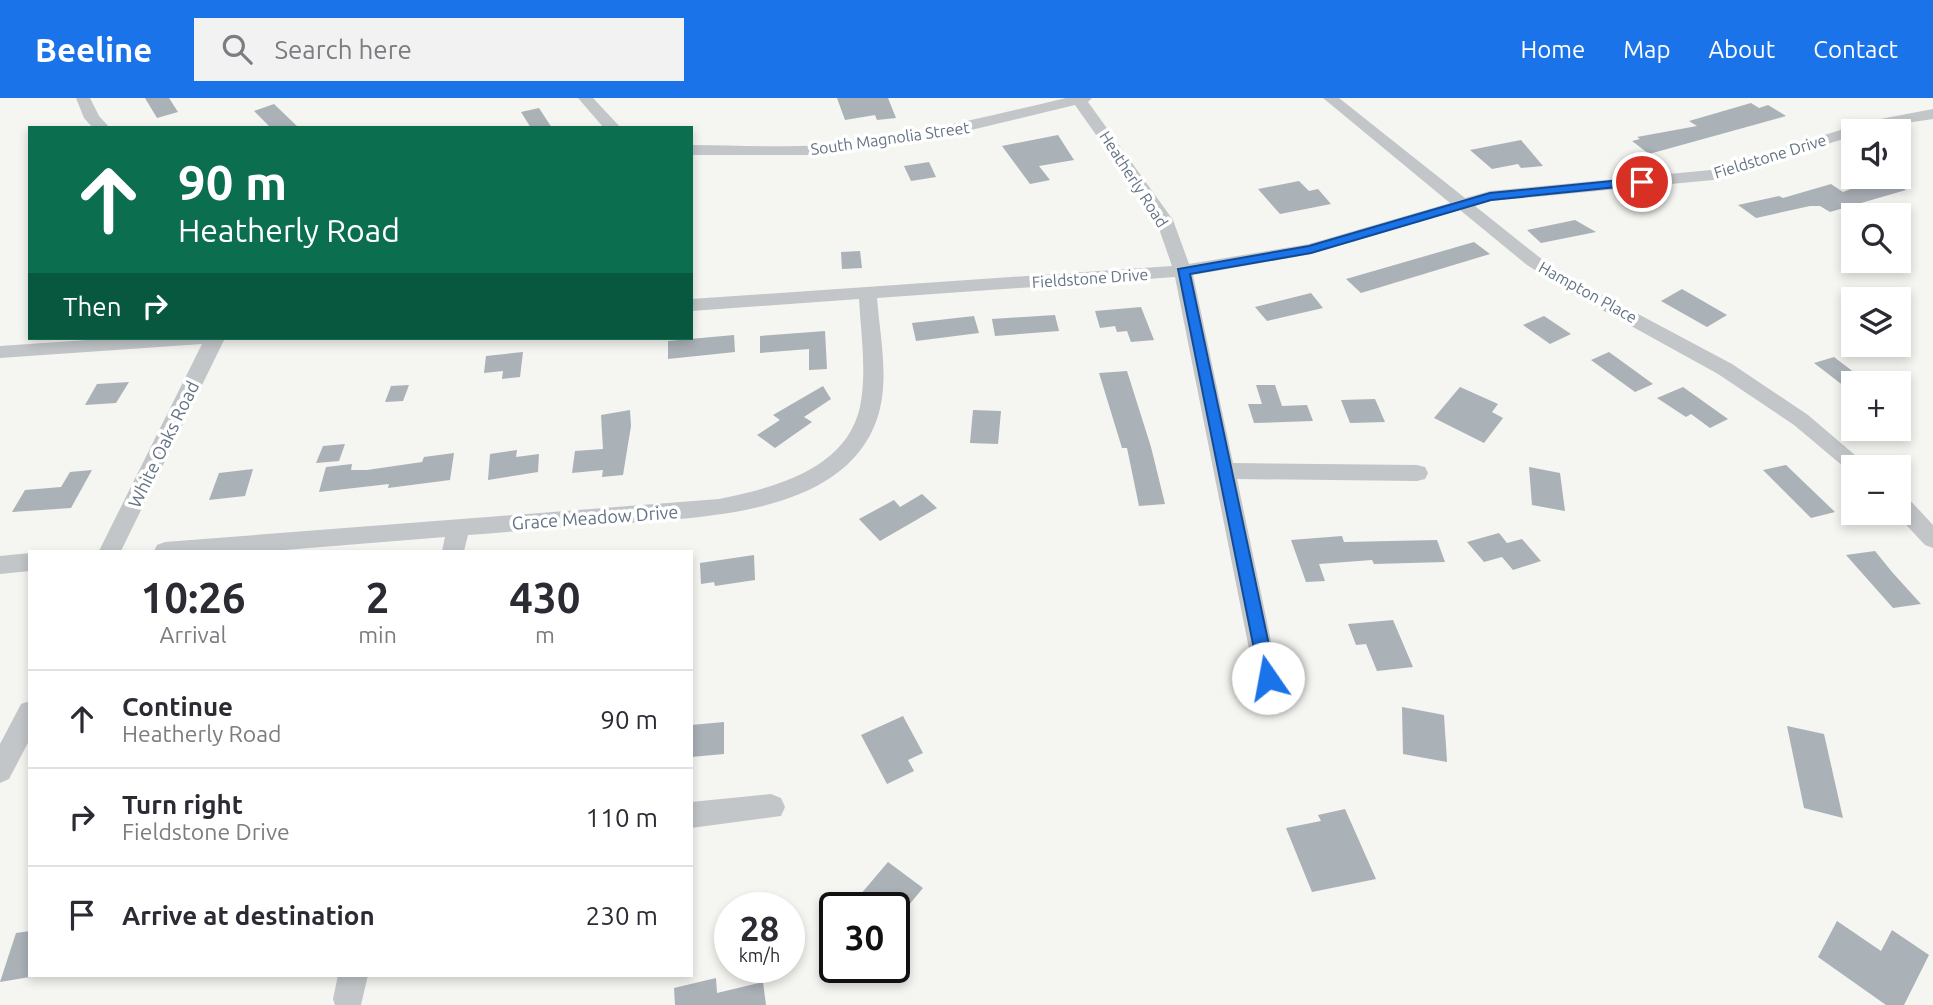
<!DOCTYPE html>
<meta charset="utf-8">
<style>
body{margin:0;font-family:Ubuntu,sans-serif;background:#f2f2f3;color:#2b2b33;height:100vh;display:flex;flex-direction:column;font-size:26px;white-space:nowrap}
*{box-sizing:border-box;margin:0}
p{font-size:23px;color:#7c7c81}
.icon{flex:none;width:38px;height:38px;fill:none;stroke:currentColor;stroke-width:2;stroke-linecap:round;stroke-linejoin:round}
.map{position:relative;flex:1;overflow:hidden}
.panel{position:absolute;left:28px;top:452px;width:665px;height:427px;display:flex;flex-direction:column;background:#fff;border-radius:0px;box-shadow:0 4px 10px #0003}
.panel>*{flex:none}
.hud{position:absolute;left:28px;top:28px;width:665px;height:214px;border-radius:0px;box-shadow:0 4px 10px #0003;background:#0b6e4f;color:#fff;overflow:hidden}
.controls{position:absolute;left:1841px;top:21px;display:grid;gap:14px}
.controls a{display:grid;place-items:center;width:70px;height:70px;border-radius:0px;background:#fff;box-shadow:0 4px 10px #0003;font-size:35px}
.speed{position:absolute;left:714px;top:794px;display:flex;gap:14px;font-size:35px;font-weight:700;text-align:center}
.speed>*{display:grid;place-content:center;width:91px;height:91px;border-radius:50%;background:#fff;box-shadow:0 4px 10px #0003;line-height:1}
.speed small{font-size:18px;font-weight:400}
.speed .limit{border:4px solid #111;border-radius:10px;background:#fff;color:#111}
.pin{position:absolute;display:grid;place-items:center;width:60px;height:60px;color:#fff;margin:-30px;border:4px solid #fff;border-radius:50%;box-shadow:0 2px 7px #0007}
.me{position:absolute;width:77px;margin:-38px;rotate:348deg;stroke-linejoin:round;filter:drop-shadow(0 0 5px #0008)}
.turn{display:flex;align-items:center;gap:24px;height:147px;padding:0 35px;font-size:32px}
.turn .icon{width:91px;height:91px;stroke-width:2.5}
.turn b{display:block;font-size:49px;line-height:60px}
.then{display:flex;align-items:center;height:66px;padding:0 35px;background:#0003;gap:14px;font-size:26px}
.eta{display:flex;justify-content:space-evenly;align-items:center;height:119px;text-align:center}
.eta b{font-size:42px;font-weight:700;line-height:49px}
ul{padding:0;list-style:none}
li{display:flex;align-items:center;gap:21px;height:98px;padding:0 35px;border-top:2px solid #e1e1e2}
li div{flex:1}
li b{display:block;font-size:26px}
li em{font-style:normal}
header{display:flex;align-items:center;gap:42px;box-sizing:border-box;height:98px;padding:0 35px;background:#1a73e8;color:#fff}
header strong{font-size:33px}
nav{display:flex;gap:38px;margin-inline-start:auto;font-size:24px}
.search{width:490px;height:63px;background:#f2f2f3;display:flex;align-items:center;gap:18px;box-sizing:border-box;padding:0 24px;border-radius:0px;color:#7c7c81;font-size:26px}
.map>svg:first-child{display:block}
.building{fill:#aab1b7}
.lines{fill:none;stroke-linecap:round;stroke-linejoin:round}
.minor{fill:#c2c6c9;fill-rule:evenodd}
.route{fill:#1a73e8;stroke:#114b97;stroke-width:2}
.labels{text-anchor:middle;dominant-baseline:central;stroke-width:7;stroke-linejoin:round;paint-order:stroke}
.far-street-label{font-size:16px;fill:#637383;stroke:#fff}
.street-label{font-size:18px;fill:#637383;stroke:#fff}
</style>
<header>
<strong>Beeline</strong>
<div class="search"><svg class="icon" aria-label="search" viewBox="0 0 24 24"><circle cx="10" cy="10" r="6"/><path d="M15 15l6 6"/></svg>Search here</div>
<nav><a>Home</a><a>Map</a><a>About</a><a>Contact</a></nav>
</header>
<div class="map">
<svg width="1933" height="907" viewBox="0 0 1933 907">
<rect width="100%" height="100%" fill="#f5f5f1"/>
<g class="building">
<polygon points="145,0 169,0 178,14 157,20"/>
<polygon points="837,0 888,0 896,20 877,22 875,17 845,22"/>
<polygon points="1751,5 1759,10 1768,7 1786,18 1649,56 1632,43 1640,41 1637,39 1697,28 1689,23"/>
<polygon points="274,6 299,30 271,30 254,13"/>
<polygon points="539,10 552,30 531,30 521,14"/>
<polygon points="1058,37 1074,62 1039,68 1050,82 1030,86 1002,48"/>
<polygon points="1521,42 1543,68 1521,70 1518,66 1492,71 1470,52"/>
<polygon points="929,64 936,79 911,83 904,68"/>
<polygon points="1882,79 1906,92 1830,114 1820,108 1810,108 1756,120 1738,107 1779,98 1783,100 1831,86 1843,94"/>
<polygon points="1299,83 1309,93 1318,91 1331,106 1280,116 1258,91"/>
<polygon points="1575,122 1596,134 1541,145 1527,132"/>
<polygon points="1474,144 1490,156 1361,195 1346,181"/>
<polygon points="860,153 862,170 842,171 841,154"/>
<polygon points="1682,191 1727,217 1707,229 1661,203"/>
<polygon points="1311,195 1323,210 1267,223 1255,209"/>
<polygon points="1141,209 1154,242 1131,244 1127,233 1117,234 1115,228 1100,230 1095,213"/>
<polygon points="1055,217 1059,233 995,238 992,221"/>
<polygon points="974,218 979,235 916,243 912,225"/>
<polygon points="1544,218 1571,236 1550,246 1523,227"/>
<polygon points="825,233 827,271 809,272 809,251 760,255 760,238"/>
<polygon points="734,237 735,254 668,261 668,243"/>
<polygon points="523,254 520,279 502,281 503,273 484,275 486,258"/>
<polygon points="1609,254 1653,286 1635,294 1591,262"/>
<polygon points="1834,259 1868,285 1853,285 1853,295 1814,265"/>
<polygon points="1127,273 1151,349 1165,406 1139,408 1127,350 1122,350 1099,275"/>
<polygon points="129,284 116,305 85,307 97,286"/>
<polygon points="409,287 403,303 385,304 391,288"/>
<polygon points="1256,287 1275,287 1282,308 1307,307 1313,323 1254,325 1248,306 1262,306"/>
<polygon points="823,288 831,301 804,319 812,324 775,350 757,337 780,322 773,317"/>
<polygon points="1460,289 1498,306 1492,314 1503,320 1484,345 1434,320"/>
<polygon points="1683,289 1728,321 1710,330 1691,316 1686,319 1657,300"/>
<polygon points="1375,301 1385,324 1350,325 1341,302"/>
<polygon points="630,312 631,328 623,377 602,379 603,372 572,375 575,353 603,351 601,317"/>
<polygon points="973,312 1001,313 998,346 970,345"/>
<polygon points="345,346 339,363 316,365 323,348"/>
<polygon points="517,352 516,359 539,356 538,374 488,382 490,356"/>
<polygon points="454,355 450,382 388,390 389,386 319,394 326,369 352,366 351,372 367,372 422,364 424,359"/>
<polygon points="1786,367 1835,414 1811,420 1763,372"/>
<polygon points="1529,369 1560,375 1565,413 1532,407"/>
<polygon points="253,371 245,398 209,402 219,375"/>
<polygon points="92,372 71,410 12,414 25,392 61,389 70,374"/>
<polygon points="922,396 937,410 880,443 859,421 894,402 900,409"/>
<polygon points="1499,435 1507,445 1522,441 1541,463 1513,472 1502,459 1484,464 1467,444"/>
<polygon points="1342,438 1344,444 1437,442 1445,464 1374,466 1372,462 1319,466 1325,483 1306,484 1291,442"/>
<polygon points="1875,453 1892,474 1921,506 1893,510 1846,457"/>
<polygon points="754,457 755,482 715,488 714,484 701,486 700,465"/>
<polygon points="1393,522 1413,569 1377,573 1366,546 1356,547 1348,526"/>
<polygon points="1402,609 1444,617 1447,664 1403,656"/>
<polygon points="903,618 923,655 908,662 914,673 887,686 861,637"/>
<polygon points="724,624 724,656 691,659 691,627"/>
<polygon points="1787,628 1824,636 1843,720 1804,710"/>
<polygon points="1345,711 1376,781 1312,794 1286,730 1321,723 1318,717"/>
<polygon points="888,764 923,790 894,825 894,810 849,810"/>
<polygon points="1837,823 1881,853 1892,832 1929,857 1904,907 1886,907 1818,859"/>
<polygon points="30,833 30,879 0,884 16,835"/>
<polygon points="716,880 717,895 763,884 766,907 675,907 674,890"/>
</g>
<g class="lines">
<g class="minor">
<polygon points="76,0 90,0 99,18 110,30 93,30 84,20"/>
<polygon points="578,0 593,0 621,30 604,30"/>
<path d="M1066 0H1092L1088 4 1173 122 1189 166 1309 146 1450 105 1323 0H1339L1465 100 1490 93 1711 72 1870 23 1933 11V21L1853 33V38L1713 82 1491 103 1475 108 1539 159 1578 184 1732 266 1808 317 1869 369H1853V375L1850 374 1794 327 1718 276 1566 192 1527 167 1460 112 1311 156 1193 177 1233 365 1417 367 1425 369 1428 375 1425 381 1417 383 1237 381 1279 581 1276 589 1267 592 1258 589 1255 581 1175 179 877 200C880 239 890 283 877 321 844 418 700 419 616 426 567 429 518 433 468 437L464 453H442L445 439 272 453H154L157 447 165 444 719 401C773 390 846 372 860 309 867 274 861 237 859 201L691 213V201L1172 168 1156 122 1075 7 942 39 854 53 817 57H691V47C734 47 777 50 820 47 903 40 985 19 1066 0Z"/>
<polygon points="116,240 225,240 121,453 99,453 202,246 0,260 0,248"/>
<polygon points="1899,397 1907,399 1933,427 1933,450 1925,447 1895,415 1899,415"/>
<polygon points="30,455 30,473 0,476 0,458"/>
<polygon points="30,603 30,641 9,681 0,685 0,646 21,606"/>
<polygon points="771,696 781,700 785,709 781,718 691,730 691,704"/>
<polygon points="338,877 368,877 361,907 335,907 333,901"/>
</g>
</g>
<polygon class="route" points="1642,80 1646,81 1646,86 1491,102 1311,155 1190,176 1276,580 1268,588 1261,586 1178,171 1309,148 1490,95"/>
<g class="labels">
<g class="far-street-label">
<text transform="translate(890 40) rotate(-8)">South Magnolia Street</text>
<text transform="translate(1770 58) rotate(-17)">Fieldstone Drive</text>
<text transform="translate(1134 81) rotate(57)">Heatherly Road</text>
<text transform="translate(1090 180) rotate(-4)">Fieldstone Drive</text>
<text transform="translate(1588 194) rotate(29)">Hampton Place</text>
</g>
<g class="street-label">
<text transform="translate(163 346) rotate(-64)">White Oaks Road</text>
<text transform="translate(595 419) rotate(-4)">Grace Meadow Drive</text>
</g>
</g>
</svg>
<div class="controls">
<a><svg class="icon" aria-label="sound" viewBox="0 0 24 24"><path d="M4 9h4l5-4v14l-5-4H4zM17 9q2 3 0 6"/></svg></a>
<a><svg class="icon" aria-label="search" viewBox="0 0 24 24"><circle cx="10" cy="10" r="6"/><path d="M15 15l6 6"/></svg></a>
<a><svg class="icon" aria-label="layers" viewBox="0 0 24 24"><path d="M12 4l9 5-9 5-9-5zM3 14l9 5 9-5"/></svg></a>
<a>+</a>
<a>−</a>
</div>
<div class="speed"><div>28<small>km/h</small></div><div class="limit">30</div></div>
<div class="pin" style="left:1642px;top:84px;background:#d93025"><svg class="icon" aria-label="arrive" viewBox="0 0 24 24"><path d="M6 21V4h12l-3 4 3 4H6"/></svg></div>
<svg class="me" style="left:1268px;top:580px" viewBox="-20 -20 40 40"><circle r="19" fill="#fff"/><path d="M0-13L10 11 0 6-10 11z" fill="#1a73e8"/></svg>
<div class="hud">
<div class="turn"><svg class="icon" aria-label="ahead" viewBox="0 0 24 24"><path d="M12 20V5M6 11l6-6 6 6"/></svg><div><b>90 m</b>Heatherly Road</div></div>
<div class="then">Then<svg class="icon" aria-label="right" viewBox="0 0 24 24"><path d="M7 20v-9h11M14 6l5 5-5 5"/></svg></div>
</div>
<section class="panel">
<div class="eta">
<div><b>10:26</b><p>Arrival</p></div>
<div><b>2</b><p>min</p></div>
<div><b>430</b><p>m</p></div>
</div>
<ul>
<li><svg class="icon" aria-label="ahead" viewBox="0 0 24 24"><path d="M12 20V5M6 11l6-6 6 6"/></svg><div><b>Continue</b><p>Heatherly Road</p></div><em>90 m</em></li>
<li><svg class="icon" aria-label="right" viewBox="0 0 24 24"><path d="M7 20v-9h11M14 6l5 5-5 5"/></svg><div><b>Turn right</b><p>Fieldstone Drive</p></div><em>110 m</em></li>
<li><svg class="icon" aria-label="arrive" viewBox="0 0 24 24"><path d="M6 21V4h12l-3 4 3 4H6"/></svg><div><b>Arrive at destination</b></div><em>230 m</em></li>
</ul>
</section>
</div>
